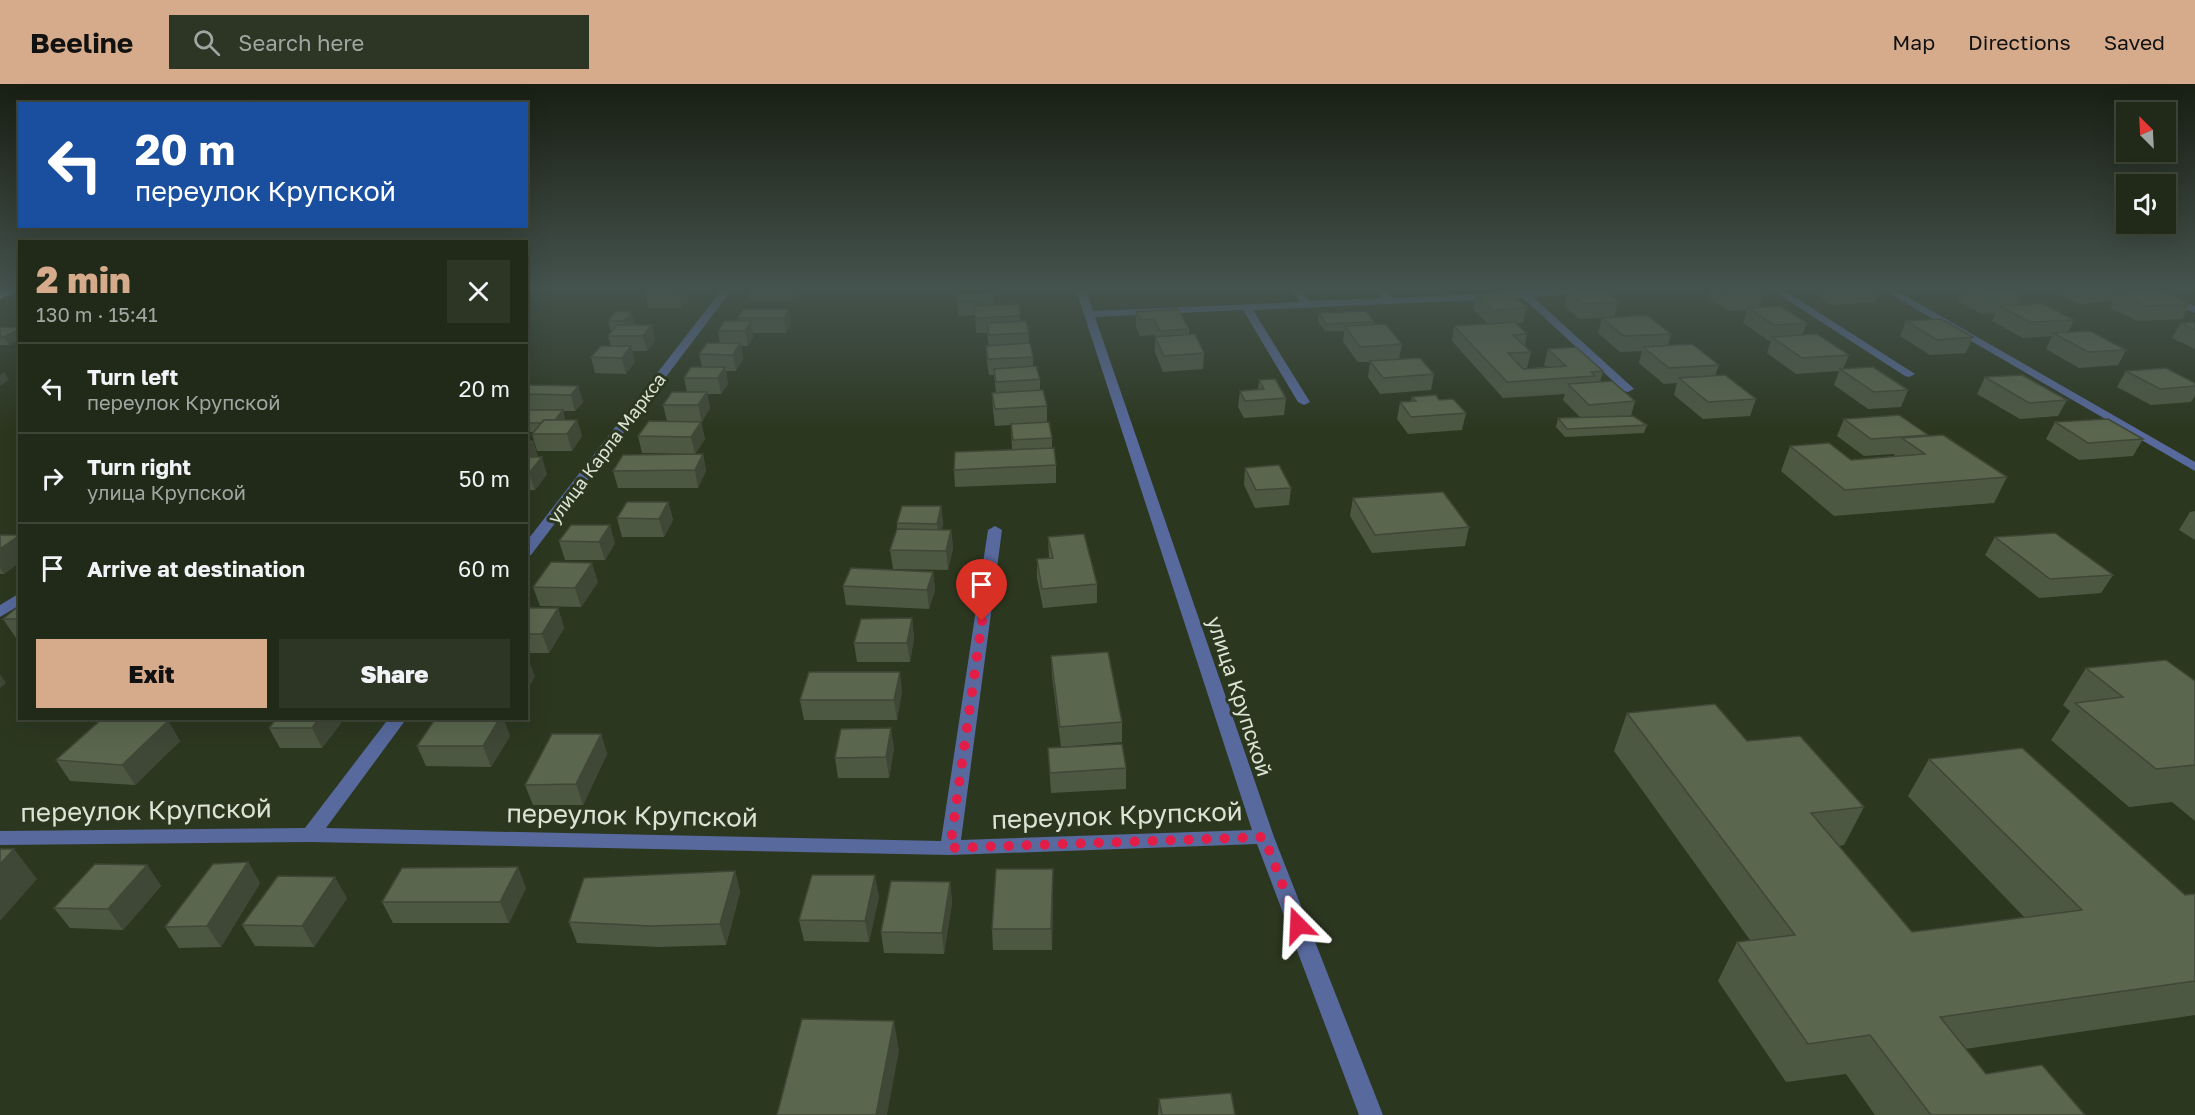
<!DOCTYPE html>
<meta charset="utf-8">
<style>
body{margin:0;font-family:"Golos Text",sans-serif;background:#2d3525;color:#f1f3f6;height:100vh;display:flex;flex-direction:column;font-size:22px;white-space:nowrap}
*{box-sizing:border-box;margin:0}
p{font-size:20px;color:#a2a6a2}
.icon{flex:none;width:33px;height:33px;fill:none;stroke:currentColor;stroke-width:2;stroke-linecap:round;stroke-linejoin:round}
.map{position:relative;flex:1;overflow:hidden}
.side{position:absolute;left:18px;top:156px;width:510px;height:480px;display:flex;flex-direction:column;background:#212918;border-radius:0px;box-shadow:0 6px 24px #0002,0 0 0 2px #3e4537}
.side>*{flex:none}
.top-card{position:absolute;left:18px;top:18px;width:510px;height:126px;border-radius:0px;box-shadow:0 6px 24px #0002,0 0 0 2px #3e4537;background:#1a4fa0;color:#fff;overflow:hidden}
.needle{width:39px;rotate:336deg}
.controls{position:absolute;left:2116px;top:18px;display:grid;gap:12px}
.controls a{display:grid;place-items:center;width:60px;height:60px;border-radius:0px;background:#212918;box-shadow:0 6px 24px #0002,0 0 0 2px #3e4537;font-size:30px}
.pin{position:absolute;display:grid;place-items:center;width:51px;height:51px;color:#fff;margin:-62px -26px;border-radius:50% 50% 50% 0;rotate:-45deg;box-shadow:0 0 6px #0007}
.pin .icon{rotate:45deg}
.me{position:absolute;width:66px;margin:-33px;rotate:339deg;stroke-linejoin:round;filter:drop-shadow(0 0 4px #0008)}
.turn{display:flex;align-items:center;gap:21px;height:126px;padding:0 18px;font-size:27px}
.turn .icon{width:78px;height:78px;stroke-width:2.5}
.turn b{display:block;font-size:42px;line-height:51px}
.round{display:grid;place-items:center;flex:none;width:63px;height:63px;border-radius:0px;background:#2d3525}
.head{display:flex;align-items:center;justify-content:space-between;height:102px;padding:0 18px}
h1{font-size:36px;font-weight:800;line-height:45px;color:#d6ab8b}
.button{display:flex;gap:12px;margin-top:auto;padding:12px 18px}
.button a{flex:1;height:69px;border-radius:0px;background:#d6ab8b;color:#111;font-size:24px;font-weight:800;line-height:69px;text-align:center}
.button a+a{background:#2d3525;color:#f1f3f6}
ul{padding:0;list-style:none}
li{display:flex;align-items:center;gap:18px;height:90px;padding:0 18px;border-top:2px solid #3e4537}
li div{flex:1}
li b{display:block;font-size:22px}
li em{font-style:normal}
header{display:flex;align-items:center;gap:36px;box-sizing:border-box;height:84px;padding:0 30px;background:#d6ab8b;color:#111}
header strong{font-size:28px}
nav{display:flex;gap:33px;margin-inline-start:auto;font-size:21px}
.search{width:420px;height:54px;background:#2d3525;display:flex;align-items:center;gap:15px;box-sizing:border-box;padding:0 21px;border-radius:0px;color:#a2a6a2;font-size:22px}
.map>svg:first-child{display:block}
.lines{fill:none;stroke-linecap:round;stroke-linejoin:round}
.minor{fill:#57699d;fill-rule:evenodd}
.major{fill:#829ff3;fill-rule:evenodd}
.wall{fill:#4d5843}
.shaded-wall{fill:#3f4737}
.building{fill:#5a664e;stroke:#3f4737;stroke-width:1.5}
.route{stroke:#e11d48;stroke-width:10;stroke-dasharray:0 18}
.labels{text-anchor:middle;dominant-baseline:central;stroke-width:6;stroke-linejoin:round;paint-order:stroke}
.far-street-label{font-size:18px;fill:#dde4d6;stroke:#2c3720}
.street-label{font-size:21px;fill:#dde4d6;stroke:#2c3720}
.near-street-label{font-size:26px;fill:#dde4d6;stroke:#2c3720}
</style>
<header>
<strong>Beeline</strong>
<div class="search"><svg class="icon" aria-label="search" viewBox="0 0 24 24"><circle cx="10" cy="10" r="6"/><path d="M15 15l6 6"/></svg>Search here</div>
<nav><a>Map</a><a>Directions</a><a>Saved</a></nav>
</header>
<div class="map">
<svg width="2195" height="1031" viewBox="0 0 2195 1031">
<rect width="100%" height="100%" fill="#2c3720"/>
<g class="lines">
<g class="minor">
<polygon points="724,203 734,203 531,471 526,472 526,458"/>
<polygon points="1075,203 1085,203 1093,227 1300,218 1289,203 1299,203 1309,217 1382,214 1373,203 1383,203 1393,214 1615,203 1610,206 1533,213 1632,303 1634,305 1628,308 1624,307 1523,214 1253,226 1310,318 1304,321 1298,318 1243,226 1095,233 1274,753 1383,1031 1359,1031 1257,760 950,771 310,758 0,761 0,747 305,744 389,634 407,634 326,744 941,757 988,446 995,442 1002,446 961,756 1252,746"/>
<polygon points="1767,203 1779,203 1915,290 1909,293 1905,292"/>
<polygon points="1878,203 1890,203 2195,378 2195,387"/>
<polygon points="2139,203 2152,203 2195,222 2195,229"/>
<polygon points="20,509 20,521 0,533 0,521"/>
</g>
<polygon class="major" points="10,203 20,203 20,206 0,215 0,208"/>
</g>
<g class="wall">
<polygon points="650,203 687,203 689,214 681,224 648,224 645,209"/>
<polygon points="747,203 795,203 796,210 792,217 749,217"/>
<polygon points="985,203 1010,203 1010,204 985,205"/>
<polygon points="1708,203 1751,203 1763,211 1759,223 1807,239 1802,251 1849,271 1843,285 1908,306 1901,323 1868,325 1834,301 1839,287 1796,290 1767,269 1771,257 1769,257 1743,239 1747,226 1729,227 1706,211"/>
<polygon points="1808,203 1881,203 1875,218 1833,221 1807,205"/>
<polygon points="1963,203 2003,203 2022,213 2019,221 2074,236 2068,248 2126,266 2118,281 2079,284 2046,265 2052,252 2023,254 1992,237 1996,229 1982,230 1958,217"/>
<polygon points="2045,203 2134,203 2131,208 2190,220 2182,235 2138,237 2110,224 2113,217 2079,220"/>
<polygon points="1568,207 1618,218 1614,233 1579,235 1564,222"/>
<polygon points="993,209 994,221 1020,232 1020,237 1029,249 1029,259 1033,273 1033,282 1040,295 1040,306 1047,322 1047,338 1052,354 1052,364 1056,381 1056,399 955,403 954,386 1012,366 1011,341 995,342 993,326 992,309 996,309 994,291 989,291 987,278 986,262 989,262 987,249 976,249 975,231 958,232 957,217"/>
<polygon points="1476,210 1527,224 1523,239 1515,239 1527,250 1525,262 1531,268 1527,284 1523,284 1523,285 1547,283 1544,281 1548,265 1603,287 1600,298 1635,317 1631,332 1647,341 1644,349 1565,353 1556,343 1558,334 1581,334 1563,316 1565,310 1503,314 1452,257 1454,242 1488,240 1473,225"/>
<polygon points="789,225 791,240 786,249 753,249 754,252 748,262 741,262 743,275 736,287 726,287 728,300 721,310 707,310 710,324 701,338 705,355 695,370 642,369 638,352 667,337 663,321 687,308 684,294 702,283 699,270 720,259 718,247 738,237 737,234"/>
<polygon points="616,227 635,241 652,241 655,256 647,267 632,267 635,278 626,290 595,289 591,273 611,262 608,252 611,248 608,237"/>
<polygon points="1136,228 1189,245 1189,250 1204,269 1203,285 1163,288 1155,268 1155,253 1154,251 1140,252 1136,243"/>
<polygon points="1319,229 1374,238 1373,241 1402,260 1399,275 1434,290 1431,306 1380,310 1368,293 1370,278 1358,278 1343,258 1344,247 1325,247 1318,237"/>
<polygon points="1602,234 1671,250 1668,262 1719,281 1715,292 1756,315 1750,332 1703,335 1674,311 1677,299 1664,300 1639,279 1642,267 1620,268 1598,249"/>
<polygon points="1906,237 1973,253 1966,269 1930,271 1900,252"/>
<polygon points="2195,238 2195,265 2172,254 2181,239"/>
<polygon points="0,243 20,244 20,255 9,261 0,261"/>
<polygon points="2126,287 2195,299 2195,312 2191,318 2151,321 2117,303"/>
<polygon points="1985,293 2067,316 2058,332 2020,335 1977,310"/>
<polygon points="1259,296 1286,314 1284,331 1244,334 1238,323 1240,307 1258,305"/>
<polygon points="578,302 583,318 575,327 563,327 565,335 564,336 577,336 582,352 572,367 537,367 532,350 534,348 526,348 526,304"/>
<polygon points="1412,313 1439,316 1466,329 1462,346 1408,350 1397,335 1400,318 1411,318"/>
<polygon points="1844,335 1928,351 1928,352 2007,393 1994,419 1834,432 1781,387 1790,362 1851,376 1894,372 1895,370 1864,372 1837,352"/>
<polygon points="2055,338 2143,355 2133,372 2079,376 2046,355"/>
<polygon points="526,357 533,357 538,373 547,390 535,406 526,406"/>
<polygon points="703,370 706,387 698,404 618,404 613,387"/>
<polygon points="1245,384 1291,404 1289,421 1255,424 1244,401"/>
<polygon points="1353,414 1469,443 1465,462 1372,469 1350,432"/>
<polygon points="668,418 673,436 664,453 622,453 617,434"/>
<polygon points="941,422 943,440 941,446 951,446 953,464 948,486 893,485 890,466 897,445 897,439"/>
<polygon points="2195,427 2195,456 2179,446 2190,428"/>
<polygon points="571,441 615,459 605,476 565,476 559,457"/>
<polygon points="0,451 20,451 20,478 4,490 0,490"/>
<polygon points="1048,453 1097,500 1097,519 1043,524 1037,494 1037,475 1049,474"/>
<polygon points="1995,453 2113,491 2101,509 2039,514 1985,471"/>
<polygon points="933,488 935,506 929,525 846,521 843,502"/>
<polygon points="598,498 581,523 540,522 533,503"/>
<polygon points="20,521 20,554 16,554 3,535"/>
<polygon points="526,524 558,524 564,544 549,569 526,569"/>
<polygon points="912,534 914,554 910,578 857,578 854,559"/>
<polygon points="1051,572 1122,638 1122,658 1061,663 1052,592"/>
<polygon points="2086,584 2195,597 2195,737 2172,718 2129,723 2051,656 2070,627 2063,621"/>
<polygon points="902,607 897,636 804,636 800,616"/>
<polygon points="1627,629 1747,657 1864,723 1844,761 1839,762 1912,848 2024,833 1908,712 1929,675 2185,811 2195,810 2195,931 1965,965 1986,990 2085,1031 1875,1031 1846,990 1786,998 1718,897 1737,858 1750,856 1614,667"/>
<polygon points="277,634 338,634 341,639 322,664 280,664 269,644"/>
<polygon points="436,634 503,634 510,652 491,683 426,682 417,662"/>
<polygon points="168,637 180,657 135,701 70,697 56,676"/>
<polygon points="601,650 607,670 583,721 533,721 525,701"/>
<polygon points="894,664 889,694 838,694 835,674"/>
<polygon points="1048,664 1126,684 1126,705 1051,709"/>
<polygon points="248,778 260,799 221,863 179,864 165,843"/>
<polygon points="147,781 161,802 123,846 70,844 54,824"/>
<polygon points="1053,785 1053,805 1052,866 993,866 992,845"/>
<polygon points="735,787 740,808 726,861 658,863 577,859 569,838"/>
<polygon points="950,798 952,819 944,870 884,869 881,848"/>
<polygon points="526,804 509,839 393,839 382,818"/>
<polygon points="879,812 869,858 804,857 799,836"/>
<polygon points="347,814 314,863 255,862 242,841"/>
<polygon points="1159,1015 1235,1031 1158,1031"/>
</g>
<g class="shaded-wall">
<polygon points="683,203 687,203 689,214 681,224 678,209"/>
<polygon points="790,203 795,203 796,210 792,217"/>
<polygon points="789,225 791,240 786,249 784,234"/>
<polygon points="632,228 636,243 627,252 624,237"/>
<polygon points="751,237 754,252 748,262 745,247"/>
<polygon points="652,241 655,256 647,267 643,252"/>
<polygon points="20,245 20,255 9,261 4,253"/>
<polygon points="740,259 743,275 736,287 733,271"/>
<polygon points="631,262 635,278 626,290 622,274"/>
<polygon points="725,283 728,300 721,310 718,294"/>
<polygon points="4,288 9,296 0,302 0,291"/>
<polygon points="578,302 583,318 575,327 571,311"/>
<polygon points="707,308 710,324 702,338 698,321"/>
<polygon points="563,326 565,335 554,348 551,340"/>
<polygon points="577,336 582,352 572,367 567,350"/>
<polygon points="701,338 705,355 695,370 691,353"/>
<polygon points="533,357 538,374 530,384 526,371 526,364"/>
<polygon points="703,370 706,387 698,404 695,386"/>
<polygon points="542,373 547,390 535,406 529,389"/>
<polygon points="668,418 673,436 664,453 659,435"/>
<polygon points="941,422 943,440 939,458 937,440"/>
<polygon points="610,441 615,459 605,476 599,458"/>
<polygon points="951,446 953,464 948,486 946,467"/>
<polygon points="20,451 20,478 4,490 0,484 0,465"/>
<polygon points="592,479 598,498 581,523 575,504"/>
<polygon points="933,488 935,506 929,525 927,506"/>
<polygon points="558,524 564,544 549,569 542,550"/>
<polygon points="912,534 914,554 910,578 907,559"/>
<polygon points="528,574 535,593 526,607 526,576"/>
<polygon points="900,588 902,607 897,636 894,616"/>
<polygon points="0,590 6,599 0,604"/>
<polygon points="319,634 338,634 341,639 322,664 312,644"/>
<polygon points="500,634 503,634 510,652 491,683 483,662"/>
<polygon points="168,637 180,657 135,701 122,681"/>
<polygon points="891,644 894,664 889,694 886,673"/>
<polygon points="601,650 607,670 583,721 576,700"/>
<polygon points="14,765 37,795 0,837 0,780"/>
<polygon points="248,778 260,799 221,863 207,842"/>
<polygon points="147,781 161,802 123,846 108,825"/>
<polygon points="518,783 526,804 509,839 500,818"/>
<polygon points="1053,785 1053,805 1052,866 1051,845"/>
<polygon points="735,787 740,808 726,861 720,840"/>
<polygon points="875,791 879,812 869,858 865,837"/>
<polygon points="335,793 347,814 314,863 302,842"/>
<polygon points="950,798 952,819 944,870 942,849"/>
<polygon points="894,937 899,967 887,1031 876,1031"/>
</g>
<g class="building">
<polygon points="650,203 683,203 678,209 645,209"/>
<polygon points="1720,203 1751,203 1763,211 1734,213"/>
<polygon points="1833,203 1881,203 1838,206"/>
<polygon points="1966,203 2003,203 2022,213 1988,215"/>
<polygon points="2082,203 2113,203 2086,205"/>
<polygon points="1602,205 1618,218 1583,220 1568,207"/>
<polygon points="2161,207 2190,220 2146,222 2118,209"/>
<polygon points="1510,208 1527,224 1492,226 1476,210"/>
<polygon points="993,209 993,216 957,217 957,210"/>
<polygon points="2042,219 2074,236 2030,238 1999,222"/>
<polygon points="1019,220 1020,232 975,234 974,222"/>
<polygon points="1780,222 1807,239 1774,241 1748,224"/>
<polygon points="743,225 789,225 784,234 737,234"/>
<polygon points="1178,225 1189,245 1160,247 1154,235 1140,236 1136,228"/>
<polygon points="616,227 632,228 624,237 608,237"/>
<polygon points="1366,227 1374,238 1326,240 1319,229"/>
<polygon points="1647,231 1671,250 1624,252 1602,234"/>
<polygon points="1941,235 1973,253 1937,256 1906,237"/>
<polygon points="724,237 751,237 745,247 718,247"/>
<polygon points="1026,237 1029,249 989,251 987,239"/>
<polygon points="1515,238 1527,250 1513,251 1531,268 1508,269 1523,285 1566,282 1548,265 1576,263 1603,287 1591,288 1595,292 1507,298 1454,242"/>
<polygon points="2195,238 2195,246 2181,239"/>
<polygon points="1385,240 1402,260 1360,263 1345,242"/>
<polygon points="617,241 652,241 643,252 608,252"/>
<polygon points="0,243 20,244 20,245 4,253 0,253"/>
<polygon points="2090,247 2126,266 2088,268 2053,249"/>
<polygon points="1195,250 1204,269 1164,272 1155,253"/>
<polygon points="1817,250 1849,271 1802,274 1772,253"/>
<polygon points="707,259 740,259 733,271 699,270"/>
<polygon points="1030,259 1033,273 988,275 986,262"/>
<polygon points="1692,260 1719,281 1669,284 1643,263"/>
<polygon points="601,262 631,262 622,274 591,273"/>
<polygon points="1420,274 1434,290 1383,294 1370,277"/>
<polygon points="1036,282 1040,295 996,298 994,285"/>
<polygon points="691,283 725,283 718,294 684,294"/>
<polygon points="1873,283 1908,306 1874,308 1840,285"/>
<polygon points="2166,284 2195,299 2195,302 2160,305 2126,287"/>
<polygon points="1725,291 1756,315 1708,318 1679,294"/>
<polygon points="2022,291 2067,316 2029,319 1985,293"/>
<polygon points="1275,295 1286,314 1245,317 1240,307 1264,305 1259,296"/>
<polygon points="1612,297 1635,317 1589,321 1568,300"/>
<polygon points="529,301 578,302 571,311 526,310 526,304"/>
<polygon points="1043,306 1047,322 995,325 992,309"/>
<polygon points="672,308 707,308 698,321 663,321"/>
<polygon points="1436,311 1439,316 1453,315 1466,329 1411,333 1400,318 1416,317 1412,313"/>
<polygon points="527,326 563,326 555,336 544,336 541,339 526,339"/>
<polygon points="1899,331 1928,351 1871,355 1844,335"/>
<polygon points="1633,332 1647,341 1567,345 1558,334"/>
<polygon points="2108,335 2143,355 2088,359 2055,338"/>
<polygon points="544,336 577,336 567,350 532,350"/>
<polygon points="649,337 701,338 691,353 638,352"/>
<polygon points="1049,338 1052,354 1013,356 1011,340"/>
<polygon points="1943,351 2007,393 1845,406 1790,362 1829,359 1851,376 1925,370 1902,354"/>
<polygon points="526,357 533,357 526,364"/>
<polygon points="1054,364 1056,381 954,386 955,368"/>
<polygon points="703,370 695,386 613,387 623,371"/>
<polygon points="526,373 542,373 529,389 526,389"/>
<polygon points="1279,381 1291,404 1256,406 1245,384"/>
<polygon points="1443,408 1469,443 1375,451 1353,414"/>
<polygon points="627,418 668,418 659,435 617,434"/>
<polygon points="902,422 941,422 937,440 897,439"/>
<polygon points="571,441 610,441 599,458 559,457"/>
<polygon points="897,445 951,446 946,467 890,466"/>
<polygon points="2055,449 2113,491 2050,495 1995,453"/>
<polygon points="1084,450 1097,500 1042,505 1037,475 1053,474 1048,453"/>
<polygon points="0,451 20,451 0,465"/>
<polygon points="551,478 592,479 575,504 533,503"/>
<polygon points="851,484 933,488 927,506 843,502"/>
<polygon points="20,521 20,535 3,535"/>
<polygon points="526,524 558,524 542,550 526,550"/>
<polygon points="912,534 907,559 854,559 861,535"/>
<polygon points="1108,568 1122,638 1060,643 1051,572"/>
<polygon points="2166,576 2195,597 2195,681 2156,685 2075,619 2123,613 2086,584"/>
<polygon points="809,588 900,588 894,616 800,616"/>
<polygon points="1715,620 1747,657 1800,652 1864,723 1811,729 1912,848 2082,826 1929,675 2022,664 2185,811 2195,810 2195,897 1940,933 1986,990 2042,981 2085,1031 1931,1031 1870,951 1808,960 1737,858 1795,851 1627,629"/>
<polygon points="103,634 127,634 168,637 122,681 56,676"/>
<polygon points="277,634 319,634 312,644 269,644"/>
<polygon points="436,634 500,634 483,662 417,662"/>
<polygon points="891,644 886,673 835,674 841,645"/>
<polygon points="552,650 601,650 576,700 525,701"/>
<polygon points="1122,660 1126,684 1050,689 1048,664"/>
<polygon points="0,765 14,765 0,780"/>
<polygon points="248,778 207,842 165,843 213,780"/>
<polygon points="95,780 147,781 108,825 54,824"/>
<polygon points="518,783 500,818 382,818 402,784"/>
<polygon points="996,785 1053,785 1051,845 992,845"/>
<polygon points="735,787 720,840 651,842 569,838 584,794"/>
<polygon points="812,791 875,791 865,837 799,836"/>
<polygon points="278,792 335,793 302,842 242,841"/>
<polygon points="891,797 950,798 942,849 881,848"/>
<polygon points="802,935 894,937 876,1031 777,1031"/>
<polygon points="1231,1009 1235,1031 1162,1031 1159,1015"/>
</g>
<linearGradient id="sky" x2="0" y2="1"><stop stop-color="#181e12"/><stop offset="0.59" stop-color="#45534e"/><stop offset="1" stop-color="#45534e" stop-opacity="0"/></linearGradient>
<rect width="2195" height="347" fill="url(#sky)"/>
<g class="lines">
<polyline class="route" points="982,537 950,764 1264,753 1298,841"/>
</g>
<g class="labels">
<g class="far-street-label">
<text transform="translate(606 364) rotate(-53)">улица Карла Маркса</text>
</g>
<g class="street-label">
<text transform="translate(1240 612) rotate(72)">улица Крупской</text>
</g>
<g class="near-street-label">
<text transform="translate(146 726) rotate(-1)">переулок Крупской</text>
<text transform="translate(632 731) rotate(1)">переулок Крупской</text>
<text transform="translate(1117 731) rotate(-2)">переулок Крупской</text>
</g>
</g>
</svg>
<div class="controls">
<a><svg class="needle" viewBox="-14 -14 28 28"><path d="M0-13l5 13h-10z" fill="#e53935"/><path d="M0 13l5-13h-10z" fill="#a2a6a2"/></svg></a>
<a><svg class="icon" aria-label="sound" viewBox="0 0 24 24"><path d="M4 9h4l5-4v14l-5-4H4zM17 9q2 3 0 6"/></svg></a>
</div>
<div class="pin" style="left:982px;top:537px;background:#d93025"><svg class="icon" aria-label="arrive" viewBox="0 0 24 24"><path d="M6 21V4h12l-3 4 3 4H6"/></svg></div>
<svg class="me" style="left:1298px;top:841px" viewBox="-20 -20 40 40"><path d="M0-17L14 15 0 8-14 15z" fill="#e11d48" stroke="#fff" stroke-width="4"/></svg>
<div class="top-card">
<div class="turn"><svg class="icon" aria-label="left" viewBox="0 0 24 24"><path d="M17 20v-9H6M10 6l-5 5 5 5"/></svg><div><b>20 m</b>переулок Крупской</div></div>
</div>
<section class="side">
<div class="head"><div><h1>2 min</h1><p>130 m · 15:41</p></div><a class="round"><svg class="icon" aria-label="close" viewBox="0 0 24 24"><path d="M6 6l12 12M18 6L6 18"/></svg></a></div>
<ul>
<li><svg class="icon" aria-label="left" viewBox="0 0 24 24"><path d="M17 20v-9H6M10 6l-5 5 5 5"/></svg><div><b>Turn left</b><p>переулок Крупской</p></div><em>20 m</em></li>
<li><svg class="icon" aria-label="right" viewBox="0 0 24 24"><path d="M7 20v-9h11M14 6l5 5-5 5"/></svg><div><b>Turn right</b><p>улица Крупской</p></div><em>50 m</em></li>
<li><svg class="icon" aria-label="arrive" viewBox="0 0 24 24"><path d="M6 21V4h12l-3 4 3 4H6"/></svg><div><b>Arrive at destination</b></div><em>60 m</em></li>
</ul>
<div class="button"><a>Exit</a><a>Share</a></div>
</section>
</div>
